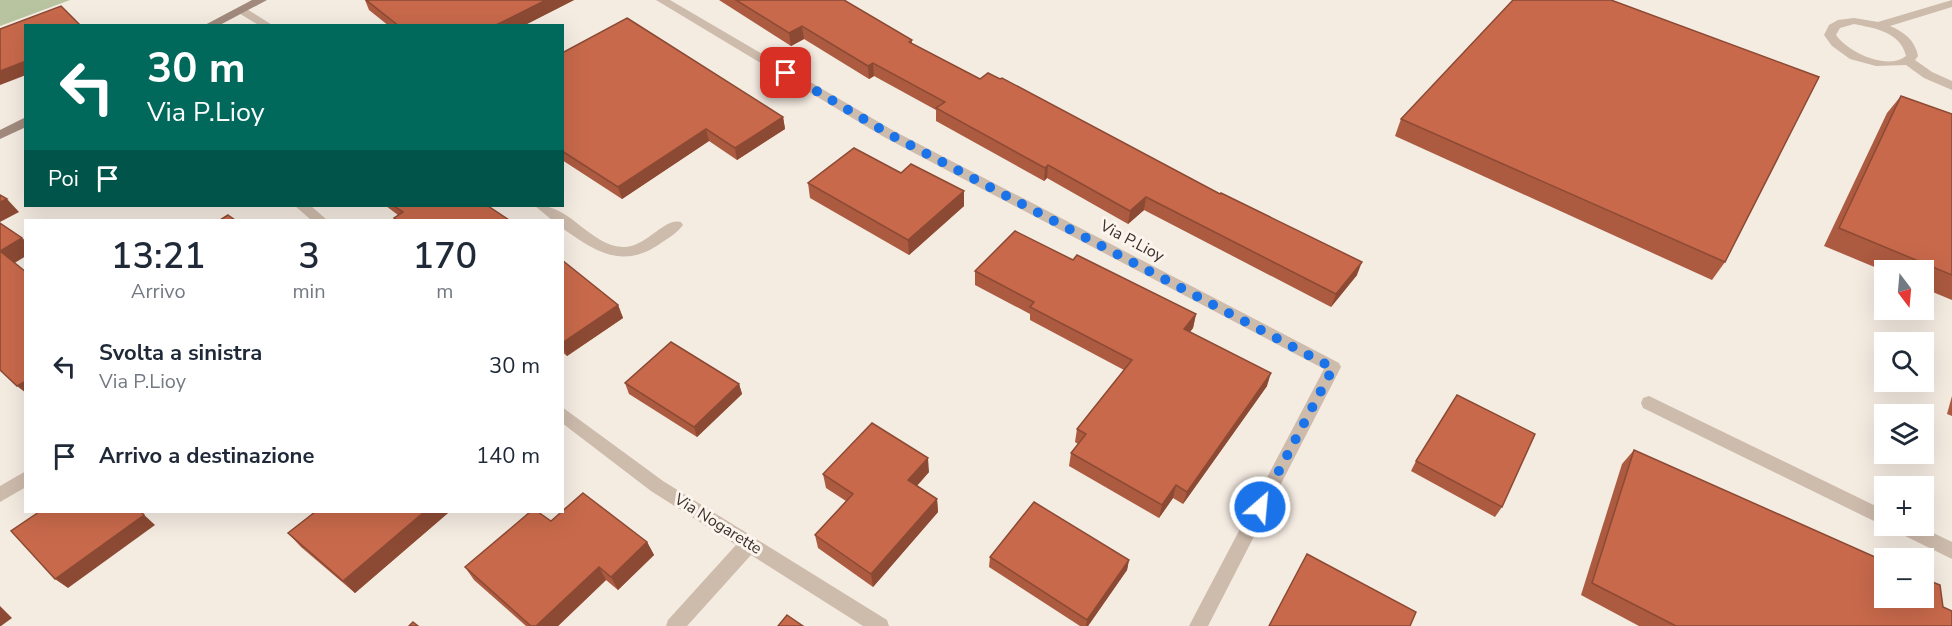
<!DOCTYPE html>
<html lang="it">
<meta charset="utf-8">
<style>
body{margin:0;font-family:"Nunito Sans",sans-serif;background:#f6f6f7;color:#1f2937;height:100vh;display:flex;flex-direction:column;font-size:22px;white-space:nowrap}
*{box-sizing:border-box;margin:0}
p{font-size:20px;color:#747a83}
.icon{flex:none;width:33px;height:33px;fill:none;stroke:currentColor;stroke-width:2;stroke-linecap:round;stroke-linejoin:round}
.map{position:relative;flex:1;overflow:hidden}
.details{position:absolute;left:24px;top:219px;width:540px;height:294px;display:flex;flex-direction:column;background:#fff;border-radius:0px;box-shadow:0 6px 24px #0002}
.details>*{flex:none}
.guide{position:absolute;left:24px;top:24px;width:540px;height:183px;border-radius:0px;box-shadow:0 6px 24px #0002;background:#00695c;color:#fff;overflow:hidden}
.needle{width:39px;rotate:164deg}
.fabs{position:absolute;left:1874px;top:260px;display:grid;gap:12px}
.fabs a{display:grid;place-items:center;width:60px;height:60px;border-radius:0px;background:#fff;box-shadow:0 6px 24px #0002;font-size:30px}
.pin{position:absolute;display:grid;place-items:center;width:51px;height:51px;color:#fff;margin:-26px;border-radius:12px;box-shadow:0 3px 9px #0006}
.me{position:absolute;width:66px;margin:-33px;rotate:27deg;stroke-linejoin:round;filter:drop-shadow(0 0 4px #0008)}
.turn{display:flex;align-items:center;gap:21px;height:126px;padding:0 24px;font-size:27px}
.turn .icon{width:78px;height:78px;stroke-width:2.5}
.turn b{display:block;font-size:42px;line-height:51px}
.then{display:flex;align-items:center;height:57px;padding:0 24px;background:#0003;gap:12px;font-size:22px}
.eta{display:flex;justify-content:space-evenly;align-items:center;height:102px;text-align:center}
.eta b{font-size:36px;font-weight:600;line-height:42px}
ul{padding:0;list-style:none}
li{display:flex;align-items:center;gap:18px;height:90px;padding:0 24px}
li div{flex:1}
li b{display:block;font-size:22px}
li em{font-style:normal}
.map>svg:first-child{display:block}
.green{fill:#b8c4a0}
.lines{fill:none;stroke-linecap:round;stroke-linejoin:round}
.lane{fill:#cdbbac;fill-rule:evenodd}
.street{fill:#cdbbac;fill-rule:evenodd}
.secondary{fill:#a18a7d;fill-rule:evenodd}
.wall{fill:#ac5a40}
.shaded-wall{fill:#8c4a34}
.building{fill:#c8694b;stroke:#8c4a34;stroke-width:1.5}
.route{stroke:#1a73e8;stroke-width:10;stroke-dasharray:0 18}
.labels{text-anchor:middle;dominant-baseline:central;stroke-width:6;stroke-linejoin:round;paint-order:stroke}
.street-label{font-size:16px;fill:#3b302b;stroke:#fbf5ee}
</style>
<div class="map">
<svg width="1952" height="626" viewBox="0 0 1952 626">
<rect width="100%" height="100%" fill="#f4ebe1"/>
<polygon class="green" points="0,0 70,0 0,26"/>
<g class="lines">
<g class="lane">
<polygon points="1649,396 1884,510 1884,525 1886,525 1884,526 1878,523 1643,408 1641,403 1643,398"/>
<polygon points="1890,525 1917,525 1952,542 1952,559 1893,530"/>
</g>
<g class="street">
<polygon points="656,0 670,0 894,131 1339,363 1341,367 1208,626 1189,626 1324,369 884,137"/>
<path d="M1952 0V7L1890 26C1904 32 1915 40 1918 56L1915 60 1932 72 1952 81V90L1924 78 1906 65 1876 66 1850 59 1832 46 1824 35 1829 25 1838 20 1854 18 1878 22ZM1854 24C1874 28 1901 32 1906 56 1887 71 1848 52 1836 35L1840 28Z"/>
<polygon points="241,7 245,8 274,26 260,26 237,12 235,10"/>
<polygon points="295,206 311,206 327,220 311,220"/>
<path d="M535 206C568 202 589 245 622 247 645 249 664 217 681 222L683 225C678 232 669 238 661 243 623 270 596 252 562 228V220H552Z"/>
<polygon points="562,407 663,481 887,620 889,626 863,626 751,555 687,626 666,626 668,620 736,545 651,491 562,423"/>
<polygon points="26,471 26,487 0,502 0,486"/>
</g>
<g class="secondary">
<polygon points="252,0 267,0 218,26 203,26"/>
<polygon points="26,117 26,127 0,139 0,130"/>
</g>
</g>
<g class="wall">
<polygon points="365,0 574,0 523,26 389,26 369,10"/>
<polygon points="719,0 844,0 912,40 912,44 1357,275 1331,307 1144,210 1128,224 1047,178 1044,181 936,121 936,110 874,76 869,79 804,39 791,46"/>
<polygon points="562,53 783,117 785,129 737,160 709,141 622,199 562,160"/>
<polygon points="1901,96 1952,114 1952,300 1923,288 1923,270 1884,270 1884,271 1824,246 1887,113"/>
<polygon points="1401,119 1725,262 1712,280 1395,136"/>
<polygon points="901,173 964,191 964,206 909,255 810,198 808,183"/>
<polygon points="386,206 488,206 509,220 395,220 394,218 398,215"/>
<polygon points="562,260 618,305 623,318 567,356 562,352"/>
<polygon points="1073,260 1196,314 1193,328 1190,332 1267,386 1183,504 1173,498 1159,518 1069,466 1071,453 1078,444 1075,442 1077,429 1124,370 1030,320 1030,314 975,285 975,271"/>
<polygon points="625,383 739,384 742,394 697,437 629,394"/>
<polygon points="1952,396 1952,416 1947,414"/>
<polygon points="1634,450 1943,607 1952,626 1639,626 1581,595 1622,464"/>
<polygon points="1416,461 1502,507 1495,517 1411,471"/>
<polygon points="929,472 917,486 937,499 938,512 873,587 818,548 815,535 846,501 826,488 823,474"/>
<polygon points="448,513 355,593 301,547 288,533"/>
<polygon points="551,521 647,542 654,555 618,590 606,580 558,626 526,626 474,580 465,567"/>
<polygon points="990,557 1129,560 1127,570 1088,626 1080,626 989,567"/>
</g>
<g class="shaded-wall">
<polygon points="546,0 574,0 523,26 494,26"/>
<polygon points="802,26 804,39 791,46 789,33"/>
<polygon points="26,61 26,75 0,85 0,71"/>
<polygon points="873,63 874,76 869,79 868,66"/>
<polygon points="783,117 785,129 737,160 735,148"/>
<polygon points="706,129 709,141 622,199 618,187"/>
<polygon points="1048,165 1047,178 1044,181 1045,168"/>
<polygon points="964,191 964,206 909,255 908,240"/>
<polygon points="1146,197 1144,210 1128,224 1130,211"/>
<polygon points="7,199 19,212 0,222 0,202"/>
<polygon points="22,238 26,241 26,256 13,264 0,251"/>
<polygon points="1362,262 1357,275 1331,307 1336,294"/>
<polygon points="618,305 623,318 567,356 562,346 562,343"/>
<polygon points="1196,314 1193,328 1181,343 1184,329"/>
<polygon points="1271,373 1267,386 1183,504 1187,492"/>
<polygon points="26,381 26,393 17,386"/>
<polygon points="739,384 742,394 697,437 694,427"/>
<polygon points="928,458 929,472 909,494 908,480"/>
<polygon points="1176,485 1173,498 1159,518 1162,505"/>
<polygon points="937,499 938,512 873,587 871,574"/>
<polygon points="141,512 155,525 68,588 55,579"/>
<polygon points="424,512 447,512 448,513 355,593 343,581"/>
<polygon points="647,542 654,555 618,590 611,577"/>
<polygon points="1129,560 1127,570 1088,626 1086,626 1087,620"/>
<polygon points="599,567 606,580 558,626 536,626"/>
<polygon points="0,606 12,618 1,626 0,626"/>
</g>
<g class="building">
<polygon points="366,0 546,0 494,26 399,26"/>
<polygon points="736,0 844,0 912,40 909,42 980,79 988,73 1000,79 1002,78 1220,194 1221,193 1362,262 1336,294 1146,197 1130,211 1048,165 1045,168 936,108 945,102 873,63 868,66 802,26 789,33"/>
<polygon points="1513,0 1611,0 1819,77 1725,262 1401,119"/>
<polygon points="61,6 81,26 26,26 26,61 0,71 0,29"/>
<polygon points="627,18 783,117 735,148 706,129 618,187 562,151 562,53"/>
<polygon points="1901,96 1952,114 1952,275 1839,228"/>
<polygon points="854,148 901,173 911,164 964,191 908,240 808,183"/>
<polygon points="0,195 7,199 0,202"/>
<polygon points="394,206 488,206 509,220 397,220 394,218 403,212"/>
<polygon points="228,215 235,220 220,220"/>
<polygon points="0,223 22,238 0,251 26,272 26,381 17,386 0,370"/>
<polygon points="1015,231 1073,260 1077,255 1196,314 1184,329 1271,373 1187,492 1176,485 1162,505 1071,453 1086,434 1077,429 1132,360 1030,307 1034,302 975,271"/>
<polygon points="562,260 618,305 562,343"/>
<polygon points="671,342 739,384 694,427 625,383"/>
<polygon points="1457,395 1535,434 1502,507 1416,461"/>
<polygon points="872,423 928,458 908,480 937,499 871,574 815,535 853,494 823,474"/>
<polygon points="1634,450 1884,561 1884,597 1923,597 1923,578 1940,585 1943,607 1952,611 1952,626 1676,626 1592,583"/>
<polygon points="583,493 647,542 611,577 599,567 536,626 531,626 465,567 530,512 538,512 551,521"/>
<polygon points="1034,502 1129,560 1087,620 990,557"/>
<polygon points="39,512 141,512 144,515 55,579 11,531"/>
<polygon points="315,512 424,512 343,581 288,533"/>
<polygon points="1307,554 1416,612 1410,626 1269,626"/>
<polygon points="787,615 803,626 778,626"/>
<polygon points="413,622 418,626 409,626"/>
</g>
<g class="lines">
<polyline class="route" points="786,73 889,134 1333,368 1260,507"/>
</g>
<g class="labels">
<g class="street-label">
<text transform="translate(1132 241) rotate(28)">Via P.Lioy</text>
<text transform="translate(718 524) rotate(32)">Via Nogarette</text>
</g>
</g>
</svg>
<div class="fabs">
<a><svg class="needle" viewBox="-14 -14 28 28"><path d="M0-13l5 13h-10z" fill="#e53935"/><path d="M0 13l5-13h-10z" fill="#747a83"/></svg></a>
<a><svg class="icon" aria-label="search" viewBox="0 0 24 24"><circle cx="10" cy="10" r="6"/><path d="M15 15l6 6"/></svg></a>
<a><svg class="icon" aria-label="layers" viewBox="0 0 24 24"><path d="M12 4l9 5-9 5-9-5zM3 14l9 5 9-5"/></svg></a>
<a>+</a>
<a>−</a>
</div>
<div class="pin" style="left:786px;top:73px;background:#d93025"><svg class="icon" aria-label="arrive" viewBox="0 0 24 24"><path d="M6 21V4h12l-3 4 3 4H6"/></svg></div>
<svg class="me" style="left:1260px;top:507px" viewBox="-20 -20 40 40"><circle r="17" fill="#1a73e8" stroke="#fff" stroke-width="3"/><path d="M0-11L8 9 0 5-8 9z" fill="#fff"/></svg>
<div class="guide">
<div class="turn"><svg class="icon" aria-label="left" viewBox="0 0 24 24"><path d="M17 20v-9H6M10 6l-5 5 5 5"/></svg><div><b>30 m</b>Via P.Lioy</div></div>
<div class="then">Poi<svg class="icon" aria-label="arrive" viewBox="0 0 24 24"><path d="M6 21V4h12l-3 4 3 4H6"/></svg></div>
</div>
<section class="details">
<div class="eta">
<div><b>13:21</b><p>Arrivo</p></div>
<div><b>3</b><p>min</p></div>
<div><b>170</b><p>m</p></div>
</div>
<ul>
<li><svg class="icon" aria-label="left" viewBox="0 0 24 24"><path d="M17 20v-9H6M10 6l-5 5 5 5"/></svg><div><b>Svolta a sinistra</b><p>Via P.Lioy</p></div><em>30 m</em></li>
<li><svg class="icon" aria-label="arrive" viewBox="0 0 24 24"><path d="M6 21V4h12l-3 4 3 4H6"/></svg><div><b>Arrivo a destinazione</b></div><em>140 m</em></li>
</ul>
</section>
</div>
